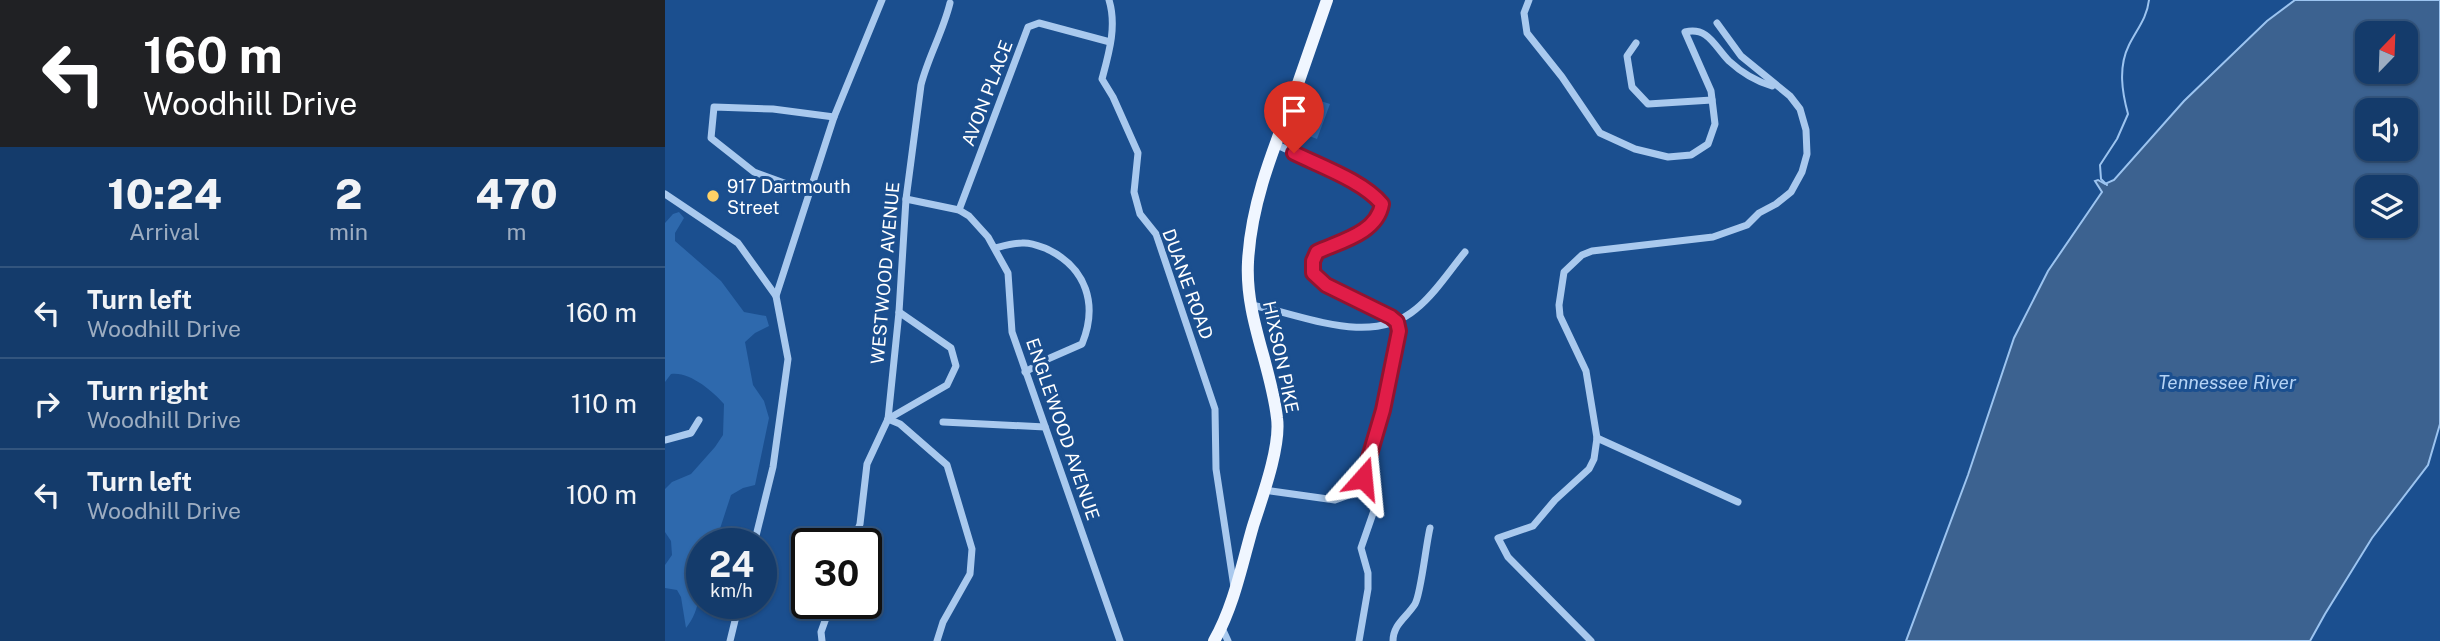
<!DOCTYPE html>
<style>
body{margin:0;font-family:"Public Sans",sans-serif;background:#1d4271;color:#f1f3f6;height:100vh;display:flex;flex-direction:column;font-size:26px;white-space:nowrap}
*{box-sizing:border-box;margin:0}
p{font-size:23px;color:#9dadc1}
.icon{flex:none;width:38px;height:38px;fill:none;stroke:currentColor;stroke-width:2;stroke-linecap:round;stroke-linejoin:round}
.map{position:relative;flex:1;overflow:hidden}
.sheet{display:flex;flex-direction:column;background:#143b6b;width:665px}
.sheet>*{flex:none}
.hud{background:#202124;color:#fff;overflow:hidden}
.needle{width:46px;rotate:23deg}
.tools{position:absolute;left:1690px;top:21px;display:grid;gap:14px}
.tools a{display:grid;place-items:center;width:63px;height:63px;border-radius:14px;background:#143b6b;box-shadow:0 2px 5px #0004,0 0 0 2px #33557e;font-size:35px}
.speed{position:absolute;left:21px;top:528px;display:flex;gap:14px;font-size:35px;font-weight:700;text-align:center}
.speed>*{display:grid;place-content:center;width:91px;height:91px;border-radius:50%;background:#143b6b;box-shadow:0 2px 5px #0004,0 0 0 2px #33557e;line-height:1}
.speed small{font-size:18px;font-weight:400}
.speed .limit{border:4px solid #111;border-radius:10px;background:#fff;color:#111}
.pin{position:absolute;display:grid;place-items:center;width:60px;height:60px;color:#fff;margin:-72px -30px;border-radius:50% 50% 50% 0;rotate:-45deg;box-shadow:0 0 7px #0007}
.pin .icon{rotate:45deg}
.me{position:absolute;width:77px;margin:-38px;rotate:18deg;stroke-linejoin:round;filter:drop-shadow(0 0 5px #0008)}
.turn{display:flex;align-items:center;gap:24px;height:147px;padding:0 28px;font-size:32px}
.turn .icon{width:91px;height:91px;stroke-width:2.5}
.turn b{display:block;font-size:49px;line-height:60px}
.eta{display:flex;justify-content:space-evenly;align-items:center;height:119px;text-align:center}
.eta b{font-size:42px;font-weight:800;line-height:49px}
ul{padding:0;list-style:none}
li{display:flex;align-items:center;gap:21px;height:91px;padding:0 28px;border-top:2px solid #33557e}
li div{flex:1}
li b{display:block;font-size:26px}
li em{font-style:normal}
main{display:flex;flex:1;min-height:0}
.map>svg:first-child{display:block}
.green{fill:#2e69ad}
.water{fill:#3c6290;stroke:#9cc4f0;stroke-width:2;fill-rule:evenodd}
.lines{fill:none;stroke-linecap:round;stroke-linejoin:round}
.stream{stroke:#9cc4f0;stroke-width:2}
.minor{stroke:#a9c9ee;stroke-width:7}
.primary{stroke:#f0f6ff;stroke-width:12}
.route-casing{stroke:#92132f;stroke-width:18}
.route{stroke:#e11d48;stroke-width:12}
.poi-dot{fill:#ffd166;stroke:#1b4f8f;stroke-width:2.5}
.labels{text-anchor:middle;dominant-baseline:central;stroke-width:6;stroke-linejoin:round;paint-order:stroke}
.street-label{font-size:18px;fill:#fff;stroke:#1b4f8f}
.poi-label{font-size:18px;fill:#fff;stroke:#1b4f8f;text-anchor:start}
.water-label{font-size:19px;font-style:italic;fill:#b5d3f5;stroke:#1b4f8f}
</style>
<main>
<section class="sheet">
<div class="hud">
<div class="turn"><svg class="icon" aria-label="left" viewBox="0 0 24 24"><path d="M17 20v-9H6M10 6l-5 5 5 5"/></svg><div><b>160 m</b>Woodhill Drive</div></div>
</div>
<div class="eta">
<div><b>10:24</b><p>Arrival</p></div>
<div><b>2</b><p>min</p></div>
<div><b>470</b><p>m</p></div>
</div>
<ul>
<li><svg class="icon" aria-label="left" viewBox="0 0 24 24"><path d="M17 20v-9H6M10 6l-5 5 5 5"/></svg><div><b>Turn left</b><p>Woodhill Drive</p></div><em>160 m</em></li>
<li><svg class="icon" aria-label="right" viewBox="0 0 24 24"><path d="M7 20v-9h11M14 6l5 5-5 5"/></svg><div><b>Turn right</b><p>Woodhill Drive</p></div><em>110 m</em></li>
<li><svg class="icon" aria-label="left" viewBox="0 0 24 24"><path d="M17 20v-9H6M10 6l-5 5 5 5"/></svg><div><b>Turn left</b><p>Woodhill Drive</p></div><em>100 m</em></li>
</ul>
</section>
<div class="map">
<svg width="1775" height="641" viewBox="0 0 1775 641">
<rect width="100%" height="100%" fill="#1b4f8f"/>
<g class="green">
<polygon points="646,98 665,104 652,139 634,132"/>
<path d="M14 212 19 218 10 233V241L56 281 79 312 101 316 104 326 90 333 80 342 88 385 99 401 104 418 90 485 78 488 66 495 50 544H37C37 570 39 607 21 628L16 597 12 590 0 588V565L7 555 6 541 0 532V489L7 482 26 474 50 447 58 435 59 404C48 391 24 371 6 374L0 382V223L8 214Z"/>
</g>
<path class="water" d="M1630 0H1775V424L1763 465 1707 538 1660 614 1645 641H1241L1303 475 1349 338 1383 271 1437 192 1430 181 1433 180 1440 184 1449 180 1519 101 1602 21ZM1703 33H1741V72H1703ZM1703 110H1741V149H1703ZM1703 187H1741V226H1703Z"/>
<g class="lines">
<path class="stream" d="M1442 185 1436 179 1435 165 1452 139 1463 114C1457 92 1453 67 1464 45 1472 29 1482 18 1484 0"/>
<g class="minor">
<path d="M444 0C452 26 444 53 437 79L448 97 473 153 469 192 475 214 491 234 550 409 551 469 569 587"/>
<path d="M864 0 859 13 862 33 897 77 935 133 970 149 1003 157 1026 155 1043 144 1050 124 1046 91 1020 32C1043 26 1050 47 1064 61 1077 73 1090 81 1107 86"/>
<polyline points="971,43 962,56 967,87 983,104 1047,100"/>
<polyline points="144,192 89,172 46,138 49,107 108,109 169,117"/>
<polyline points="0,194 73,243 111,296 123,359 108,467 89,544"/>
<polyline points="241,199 294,210 304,216 323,237 343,273 347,332 455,641"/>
<polyline points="294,210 363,27 374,23 445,42"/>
<path d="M330 248C338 246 348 243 357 243 366 242 374 246 382 249 422 268 433 305 417 344L385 358 360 372"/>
<polyline points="111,296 169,117 217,0"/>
<path d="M586 305C638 314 705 348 751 309 770 294 785 270 800 252"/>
<polyline points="223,419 235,424 282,465 307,549 305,574 278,622 272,641"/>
<polyline points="223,419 282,385 291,366 286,348 234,312"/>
<polyline points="278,422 380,427"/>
<polyline points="932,438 1073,502"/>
<polyline points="0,440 26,433 34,420"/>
<path d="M599 490 670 500 684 495 697 478 718 410 734 331 732 322 726 317 661 285 648 273V261L652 252C677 241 711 233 717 203 697 179 639 158 610 144"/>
<path d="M187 544 195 524 202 464 223 419 234 312 241 199 256 85C263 57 278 32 285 3"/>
<polyline points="557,628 563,641"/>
<polyline points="65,641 74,604"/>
<polyline points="157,641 156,632 166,604"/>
<polyline points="694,641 703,589 703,573 696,548 713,499 712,490 706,482 697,478"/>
<path d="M728 641C728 624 742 617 750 604 756 594 761 544 765 528"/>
<polyline points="926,641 843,557 833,538 868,526 890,500 924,469 929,459 932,438 921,371 895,316 894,305 899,272 917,255 927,251 1048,237 1082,225 1094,213 1111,204 1126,192 1137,172 1142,154 1141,130 1135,109 1125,96 1076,56 1052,23"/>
</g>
<path class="primary" d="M549 641C569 606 577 564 588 526 597 498 616 446 612 418 606 365 580 317 583 262 586 203 608 150 629 95 640 63 651 32 662 0"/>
</g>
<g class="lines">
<defs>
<path id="route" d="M629 153C655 166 698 181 717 204 712 233 676 241 652 252L648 261V273L661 285 726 317 732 322 734 331 718 410 698 478"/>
</defs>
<use href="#route" class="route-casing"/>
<use href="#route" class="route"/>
</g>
<circle class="poi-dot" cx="48" cy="196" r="7"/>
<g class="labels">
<g class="street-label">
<text transform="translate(322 93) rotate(-69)">AVON PLACE</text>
<text transform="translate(220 273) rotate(-85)">WESTWOOD AVENUE</text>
<text transform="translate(523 284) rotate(70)">DUANE ROAD</text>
<text transform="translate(616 357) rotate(78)">HIXSON PIKE</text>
<text transform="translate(398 429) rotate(71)">ENGLEWOOD AVENUE</text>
</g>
<g class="poi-label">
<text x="62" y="186">917 Dartmouth<tspan x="62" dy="21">Street</tspan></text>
</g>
<g class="water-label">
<text x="1562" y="382">Tennessee River</text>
</g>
</g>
</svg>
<div class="tools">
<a><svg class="needle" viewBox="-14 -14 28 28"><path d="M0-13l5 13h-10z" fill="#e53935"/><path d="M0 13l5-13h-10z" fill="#9dadc1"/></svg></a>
<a><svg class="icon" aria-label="sound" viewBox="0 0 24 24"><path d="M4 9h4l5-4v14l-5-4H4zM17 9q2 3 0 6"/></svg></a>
<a><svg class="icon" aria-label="layers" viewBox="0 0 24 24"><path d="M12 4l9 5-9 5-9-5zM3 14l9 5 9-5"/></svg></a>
</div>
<div class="speed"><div>24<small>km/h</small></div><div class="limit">30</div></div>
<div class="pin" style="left:629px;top:153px;background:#d93025"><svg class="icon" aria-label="arrive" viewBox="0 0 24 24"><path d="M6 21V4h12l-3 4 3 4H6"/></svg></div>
<svg class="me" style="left:698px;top:478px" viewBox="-20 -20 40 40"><path d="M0-17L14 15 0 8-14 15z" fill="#e11d48" stroke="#fff" stroke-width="4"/></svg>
</div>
</main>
